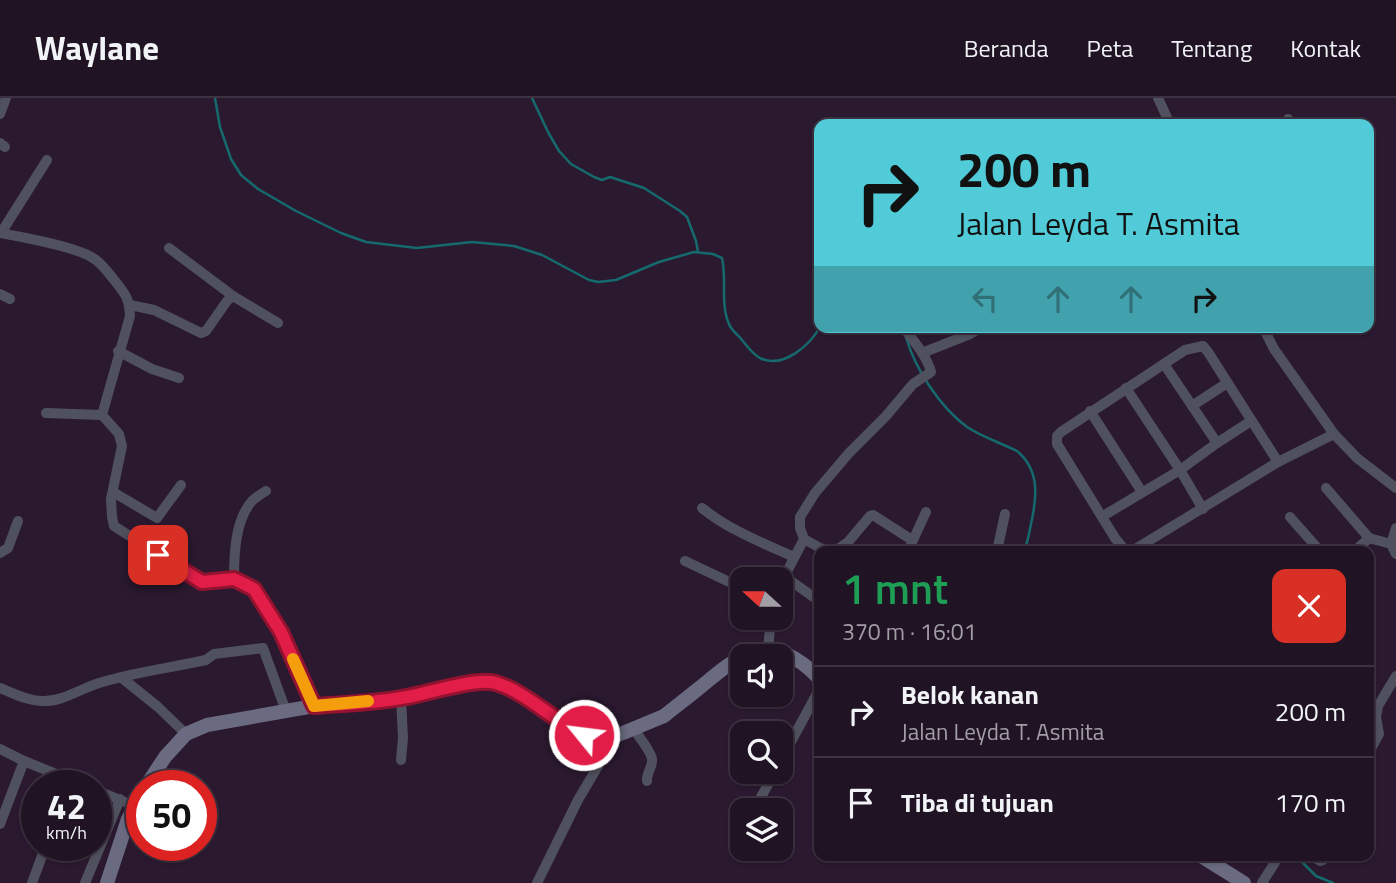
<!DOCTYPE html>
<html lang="id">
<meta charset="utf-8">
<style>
body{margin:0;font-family:"Titillium Web",sans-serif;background:#2d2031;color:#f1f3f6;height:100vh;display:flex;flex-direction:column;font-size:26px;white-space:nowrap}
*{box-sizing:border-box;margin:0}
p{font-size:23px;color:#a29ea6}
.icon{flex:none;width:38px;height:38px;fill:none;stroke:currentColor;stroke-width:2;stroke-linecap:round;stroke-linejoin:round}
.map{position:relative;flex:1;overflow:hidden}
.sheet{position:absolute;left:814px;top:448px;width:560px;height:315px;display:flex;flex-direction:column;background:#201324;border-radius:14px;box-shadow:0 2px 5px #0004,0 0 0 2px #3d3241}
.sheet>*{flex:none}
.banner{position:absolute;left:814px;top:21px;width:560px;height:214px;border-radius:14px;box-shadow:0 2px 5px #0004,0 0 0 2px #3d3241;background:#52cbd9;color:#111;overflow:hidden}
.needle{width:46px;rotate:291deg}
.buttons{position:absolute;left:730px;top:469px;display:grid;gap:14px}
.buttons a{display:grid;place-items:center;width:63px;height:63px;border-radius:14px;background:#201324;box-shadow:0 2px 5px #0004,0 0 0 2px #3d3241;font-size:35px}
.speed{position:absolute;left:21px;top:672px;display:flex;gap:14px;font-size:35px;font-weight:700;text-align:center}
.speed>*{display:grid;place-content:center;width:91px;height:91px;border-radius:50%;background:#201324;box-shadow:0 2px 5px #0004,0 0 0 2px #3d3241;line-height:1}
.speed small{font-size:18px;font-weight:400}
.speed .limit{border:10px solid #d22;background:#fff;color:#111}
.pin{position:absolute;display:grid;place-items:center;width:60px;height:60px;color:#fff;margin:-30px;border-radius:14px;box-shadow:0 4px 10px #0006}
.me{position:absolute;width:77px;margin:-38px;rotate:299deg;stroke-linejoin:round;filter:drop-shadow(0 0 5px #0008)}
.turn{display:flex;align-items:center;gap:24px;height:147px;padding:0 28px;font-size:32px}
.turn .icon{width:91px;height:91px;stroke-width:2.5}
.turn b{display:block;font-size:49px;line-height:60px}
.lanes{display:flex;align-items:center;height:66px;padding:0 28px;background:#0003;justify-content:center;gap:35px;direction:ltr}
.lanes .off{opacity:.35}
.round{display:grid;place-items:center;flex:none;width:74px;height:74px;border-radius:14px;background:#2d2031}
.summary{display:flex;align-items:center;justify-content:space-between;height:119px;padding:0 28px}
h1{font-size:42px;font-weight:600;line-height:52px;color:#1e9e55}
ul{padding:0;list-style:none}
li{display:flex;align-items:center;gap:21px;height:91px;padding:0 28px;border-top:2px solid #3d3241}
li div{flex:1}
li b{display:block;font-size:26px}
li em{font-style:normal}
header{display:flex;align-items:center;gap:42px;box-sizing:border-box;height:98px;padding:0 35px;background:#201324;border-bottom:2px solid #3d3241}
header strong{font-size:33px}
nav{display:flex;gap:38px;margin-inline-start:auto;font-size:24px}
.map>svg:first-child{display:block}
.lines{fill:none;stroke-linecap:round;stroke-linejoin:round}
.stream{stroke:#156a6e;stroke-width:2.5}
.minor{stroke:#50515e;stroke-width:10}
.secondary{stroke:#6a6b80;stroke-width:14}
.route-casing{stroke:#92132f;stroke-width:18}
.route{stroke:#e11d48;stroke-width:12}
.slow{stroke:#f59e0b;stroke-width:12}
</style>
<header>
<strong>Waylane</strong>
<nav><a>Beranda</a><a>Peta</a><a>Tentang</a><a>Kontak</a></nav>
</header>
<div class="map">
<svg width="1396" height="785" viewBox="0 0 1396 785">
<rect width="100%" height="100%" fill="#2b1930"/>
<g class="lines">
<g class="stream">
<path d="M215 0 220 29 231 61 241 77 258 91 296 113 341 135 366 144 417 150 472 144 514 148 542 157 589 182 598 184 616 182 659 164 694 154 713 156 722 160C727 181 720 206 729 226 731 232 738 237 742 242 748 249 754 258 762 261 784 270 810 247 820 229"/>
<polyline points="532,0 548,34 559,53 571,66 594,79 602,82 610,79 644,90 680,113 687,119 696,143 698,154"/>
<path d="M906 239C915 271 940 309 967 329 982 339 1001 345 1017 353 1040 372 1037 399 1031 426 1029 435 1028 444 1024 453"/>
<polyline points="1296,758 1316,778 1333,785"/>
</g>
<g class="minor">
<polyline points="1158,0 1170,26"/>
<polyline points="0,16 6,0"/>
<polyline points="1288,21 1293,26"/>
<polyline points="0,45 5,49"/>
<path d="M0 135C22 139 80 149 96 162 104 168 109 176 115 183 126 197 129 200 130 218L102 317 119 336 122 348 111 401 112 419 114 428 202 484 234 481 254 491 281 534 314 608"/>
<polyline points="1,135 47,62"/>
<polyline points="169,150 233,198 278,225"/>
<polyline points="0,196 10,201"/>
<polyline points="130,207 154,212 201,235 206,233 227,203 233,198"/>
<polyline points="1263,229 1274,251 1334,336 1357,360 1396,390"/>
<polyline points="118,253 152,271 179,280"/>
<polyline points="922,255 970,236 982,229"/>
<polyline points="1164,266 1217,345"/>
<polyline points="1126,290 1180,372 1203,411"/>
<polyline points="1192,308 1227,285"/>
<polyline points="1090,313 1142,394"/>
<polyline points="46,315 102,317"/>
<polyline points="1326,390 1369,440 1391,446"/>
<polyline points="113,394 157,420 181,387"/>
<path d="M702 410C729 432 763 445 794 459"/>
<polyline points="1103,418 1180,372 1217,345 1251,323"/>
<polyline points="1290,419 1320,453"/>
<polyline points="1396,430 1391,446 1396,456"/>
<path d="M831 453 820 450 804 441 800 430V419L815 395 849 355 886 318 913 286 931 274C927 258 913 242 903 229"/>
<polyline points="835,453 848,444 870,418 873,417 912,442"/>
<polyline points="908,453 926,414"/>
<polyline points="997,453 1005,416"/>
<polyline points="1127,453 1124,451 1115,440 1057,346 1057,338 1061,334 1185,252 1203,248 1208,254 1278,364"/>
<polyline points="1132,453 1278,364 1334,336"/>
<polyline points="1355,453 1369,440"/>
<polyline points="0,455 8,450 18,423"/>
<polyline points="685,463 742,490"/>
<polyline points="784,478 819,503"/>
<path d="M234 481C234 457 235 422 252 403 256 399 261 396 266 393"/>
<polyline points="780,487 804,441"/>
<polyline points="768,551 771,520"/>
<polyline points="122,580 158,609 186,636"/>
<path d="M0 590C13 595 27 603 42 603 62 604 80 591 99 585 134 574 170 570 206 562L214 556 263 550 286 613"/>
<path d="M634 631C638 638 651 653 652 661 653 669 646 675 647 683"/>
<polyline points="0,651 24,663 0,726"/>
<polyline points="1368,656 1379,636 1376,619 1378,608 1396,578"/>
<polyline points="401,662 403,640 401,600"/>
<polyline points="24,663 86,688"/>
<polyline points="780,664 819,592"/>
<polyline points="96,692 125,704"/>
<polyline points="761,699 775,674"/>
<polyline points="1311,758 1320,763 1323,762 1326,758"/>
<polyline points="32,785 46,747"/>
<polyline points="85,785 120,701"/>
<polyline points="537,785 578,702 601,663 612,639"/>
<polyline points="1262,785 1279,758"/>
</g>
<g class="secondary">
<path d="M146 688 165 659 186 636 207 627 314 608 401 600 474 585 494 584 507 590 517 595 563 627 584 637 593 639H612L623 635 664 618C675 609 687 600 698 591 727 568 757 537 794 560 804 566 812 572 819 581"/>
<polyline points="1201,758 1244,785"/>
<polyline points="107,785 128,721 142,695"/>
</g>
</g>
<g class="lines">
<defs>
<path id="route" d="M158 457 202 484 234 481 254 491 281 534 314 608C343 606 372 605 401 600 424 597 475 579 496 585 528 595 553 623 584 637"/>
</defs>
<use href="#route" class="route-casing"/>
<use href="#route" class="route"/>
<polyline class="slow" points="293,561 314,608 368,603"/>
</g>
</svg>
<div class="buttons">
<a><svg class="needle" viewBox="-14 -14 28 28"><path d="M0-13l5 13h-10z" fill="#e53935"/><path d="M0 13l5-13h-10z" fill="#a29ea6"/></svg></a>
<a><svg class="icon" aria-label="sound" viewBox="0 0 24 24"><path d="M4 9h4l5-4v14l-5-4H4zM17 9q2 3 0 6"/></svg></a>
<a><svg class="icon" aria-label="search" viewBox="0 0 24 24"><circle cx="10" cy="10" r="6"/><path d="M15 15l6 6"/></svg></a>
<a><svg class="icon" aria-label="layers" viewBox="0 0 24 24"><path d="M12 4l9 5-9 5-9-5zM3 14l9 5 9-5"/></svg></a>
</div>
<div class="speed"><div>42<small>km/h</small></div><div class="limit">50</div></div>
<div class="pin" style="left:158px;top:457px;background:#d93025"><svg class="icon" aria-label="arrive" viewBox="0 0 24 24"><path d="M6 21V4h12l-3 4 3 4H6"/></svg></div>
<svg class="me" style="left:584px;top:637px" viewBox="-20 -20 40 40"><circle r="17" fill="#e11d48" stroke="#fff" stroke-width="3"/><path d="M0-11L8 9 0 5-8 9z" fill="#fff"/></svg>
<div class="banner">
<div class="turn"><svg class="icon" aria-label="right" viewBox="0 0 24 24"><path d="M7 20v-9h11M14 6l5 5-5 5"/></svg><div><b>200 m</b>Jalan Leyda T. Asmita</div></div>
<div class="lanes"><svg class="icon off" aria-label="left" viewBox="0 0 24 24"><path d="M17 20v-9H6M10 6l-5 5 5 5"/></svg><svg class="icon off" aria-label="ahead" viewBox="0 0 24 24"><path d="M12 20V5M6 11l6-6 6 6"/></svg><svg class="icon off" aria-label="ahead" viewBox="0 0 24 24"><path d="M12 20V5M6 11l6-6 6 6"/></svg><svg class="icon" aria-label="right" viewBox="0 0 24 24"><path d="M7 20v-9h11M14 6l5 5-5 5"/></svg></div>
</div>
<section class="sheet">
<div class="summary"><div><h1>1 mnt</h1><p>370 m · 16:01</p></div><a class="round" style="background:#d93025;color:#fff"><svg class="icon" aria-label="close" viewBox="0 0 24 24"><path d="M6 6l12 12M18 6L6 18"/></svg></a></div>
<ul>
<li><svg class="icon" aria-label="right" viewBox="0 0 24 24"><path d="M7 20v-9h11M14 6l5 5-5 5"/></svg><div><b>Belok kanan</b><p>Jalan Leyda T. Asmita</p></div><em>200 m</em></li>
<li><svg class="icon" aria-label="arrive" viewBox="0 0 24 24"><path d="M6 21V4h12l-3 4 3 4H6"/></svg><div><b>Tiba di tujuan</b></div><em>170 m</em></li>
</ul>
</section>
</div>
